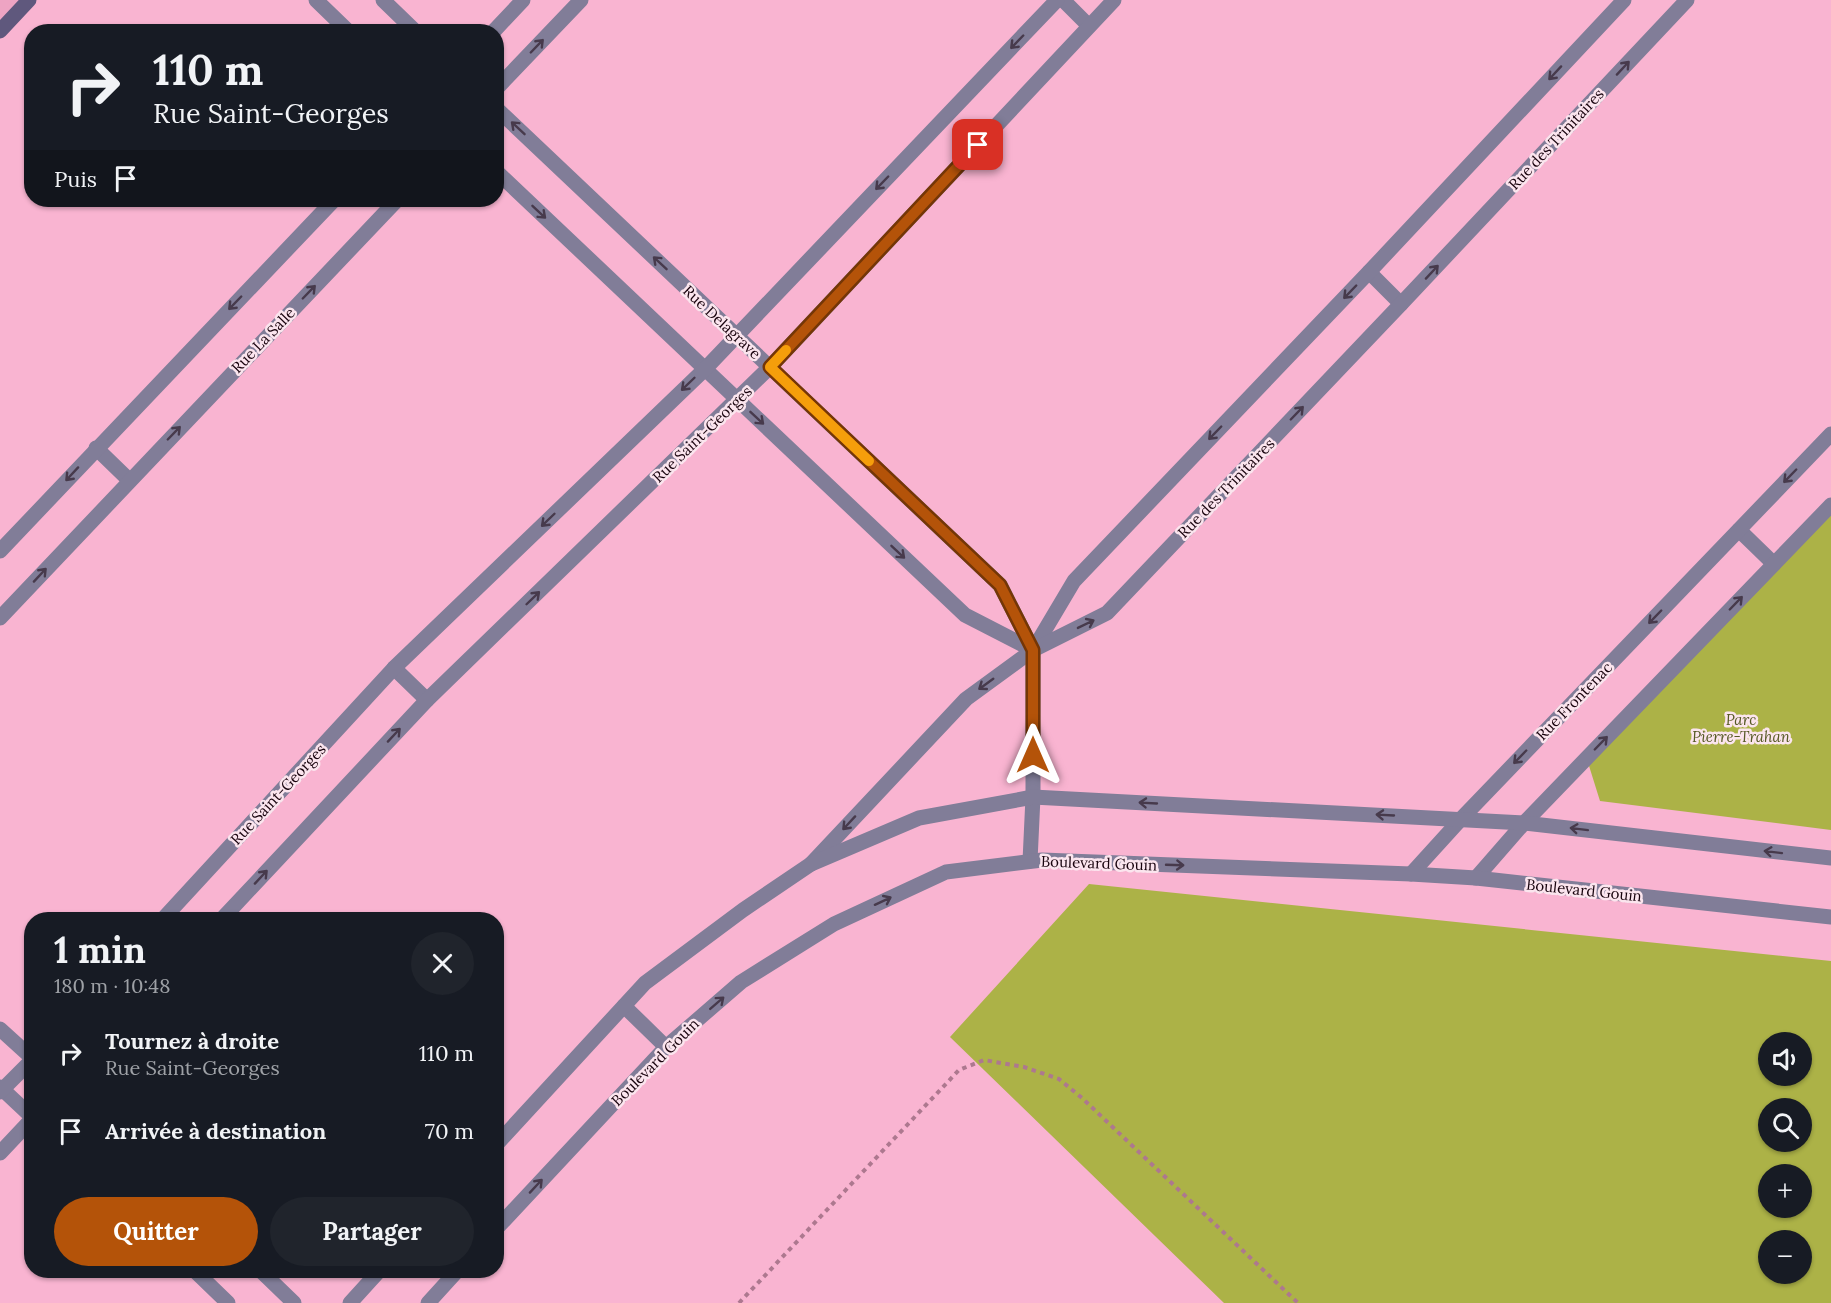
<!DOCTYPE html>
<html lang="fr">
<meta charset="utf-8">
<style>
body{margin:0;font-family:Lora,serif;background:#20242c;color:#f1f3f6;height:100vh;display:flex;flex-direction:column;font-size:22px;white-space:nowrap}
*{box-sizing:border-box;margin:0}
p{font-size:20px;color:#9ea1a6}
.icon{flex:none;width:33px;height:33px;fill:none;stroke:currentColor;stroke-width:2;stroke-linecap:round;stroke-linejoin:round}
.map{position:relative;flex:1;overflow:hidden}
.sheet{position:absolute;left:24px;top:912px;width:480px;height:366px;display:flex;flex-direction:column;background:#171b24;border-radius:24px;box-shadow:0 2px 4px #0004}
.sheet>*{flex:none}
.hud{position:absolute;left:24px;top:24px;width:480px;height:183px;border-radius:24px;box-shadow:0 2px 4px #0004;background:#171b24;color:#f1f3f6;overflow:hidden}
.controls{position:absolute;left:1758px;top:1032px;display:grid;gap:12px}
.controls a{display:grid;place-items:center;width:54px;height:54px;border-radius:50%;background:#171b24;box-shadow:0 2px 4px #0004;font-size:30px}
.pin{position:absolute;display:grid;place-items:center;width:51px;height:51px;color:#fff;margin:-26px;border-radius:12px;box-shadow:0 3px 9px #0006}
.me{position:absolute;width:66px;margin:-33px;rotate:0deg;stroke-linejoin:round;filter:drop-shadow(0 0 4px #0008)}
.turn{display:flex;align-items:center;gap:21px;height:126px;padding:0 30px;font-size:27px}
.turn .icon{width:78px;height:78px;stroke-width:2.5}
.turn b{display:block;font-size:42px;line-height:51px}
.then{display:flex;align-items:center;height:57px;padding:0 30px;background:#0003;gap:12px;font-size:22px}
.round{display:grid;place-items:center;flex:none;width:63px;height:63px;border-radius:32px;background:#20242c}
.headline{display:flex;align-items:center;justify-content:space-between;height:102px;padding:0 30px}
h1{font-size:36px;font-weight:800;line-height:45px}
.button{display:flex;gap:12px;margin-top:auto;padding:12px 30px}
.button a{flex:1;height:69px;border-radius:36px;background:#b45309;color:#fff;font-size:24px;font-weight:800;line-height:69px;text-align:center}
.button a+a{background:#20242c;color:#f1f3f6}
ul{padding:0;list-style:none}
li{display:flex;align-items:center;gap:18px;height:78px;padding:0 30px}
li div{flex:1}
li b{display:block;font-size:22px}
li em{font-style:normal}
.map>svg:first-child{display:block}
.built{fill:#eea4c3}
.green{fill:#acb247;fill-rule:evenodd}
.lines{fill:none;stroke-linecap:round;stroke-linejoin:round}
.path{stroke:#ad788f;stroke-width:4;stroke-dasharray:4.5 4.5;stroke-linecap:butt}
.minor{stroke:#817d98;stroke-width:15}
.tertiary{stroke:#817d98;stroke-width:15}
.secondary{stroke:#5f587d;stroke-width:15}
.oneway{stroke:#473a4c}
.route-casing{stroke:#753606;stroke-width:15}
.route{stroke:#b45309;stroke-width:10}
.slow{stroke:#f59e0b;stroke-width:10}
.labels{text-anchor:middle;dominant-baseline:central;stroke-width:5;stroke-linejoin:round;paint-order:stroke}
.street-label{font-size:15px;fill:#18030d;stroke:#fbe5ee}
.park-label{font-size:15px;font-style:italic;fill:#565924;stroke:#fbe5ee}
</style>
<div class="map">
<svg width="1831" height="1303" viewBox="0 0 1831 1303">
<rect width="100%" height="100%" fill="#f9b4d1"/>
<polygon class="built" points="0,0 30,0 0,32"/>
<g class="green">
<polygon points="1831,509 1831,830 1600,801 1585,753"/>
<path d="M1089 884 1831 961V1303H1224L950 1037ZM1768 1042H1802V1076H1768ZM1768 1108H1802V1142H1768ZM1768 1174H1802V1208H1768ZM1768 1240H1802V1274H1768Z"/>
</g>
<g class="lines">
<polyline class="path" points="739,1303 959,1070 984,1060 1024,1067 1059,1079 1082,1098 1298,1303"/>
<g class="minor">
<polyline points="316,0 349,32"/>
<polyline points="383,0 416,32"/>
<polyline points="1063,0 1089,26"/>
<polyline points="493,32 523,0"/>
<polyline points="496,89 581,0"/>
<polyline points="496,108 1000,585 1033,650 1033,797 1030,861"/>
<polyline points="496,171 965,615 1033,650"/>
<polyline points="1369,272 1401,304"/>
<polyline points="96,448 129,480"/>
<polyline points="1739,530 1774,564"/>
<polyline points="0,551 334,200"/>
<polyline points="0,618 397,200"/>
<polyline points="1033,650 1074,581 1369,272 1624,0"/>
<polyline points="394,668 427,700"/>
<polyline points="811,864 966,699 1033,650 1107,613 1401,304 1687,0"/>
<polyline points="1411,874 1461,819 1831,434"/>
<polyline points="1476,878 1524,823 1831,505"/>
<polyline points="162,920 394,668 705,369 1057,0"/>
<polyline points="221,920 427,700 770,367 1114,0"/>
<polyline points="0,1029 32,1058"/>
<polyline points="0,1087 32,1117"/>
<polyline points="0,1092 32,1060"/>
<polyline points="0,1153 32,1119"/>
<polyline points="194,1270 228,1303"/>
<polyline points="260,1270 294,1303"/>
</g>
<g class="tertiary">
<polyline points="624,1006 666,1047"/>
<polyline points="496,1145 645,983 743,910 811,864 919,818 1033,797 1524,823 1831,858"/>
<polyline points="496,1229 666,1047 741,982 834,924 946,872 1042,860 1411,874 1476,878 1831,917"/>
<polyline points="350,1303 380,1270"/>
<polyline points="428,1303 458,1270"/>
</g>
<polyline class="secondary" points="0,31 29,0"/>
</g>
<defs><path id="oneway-shaft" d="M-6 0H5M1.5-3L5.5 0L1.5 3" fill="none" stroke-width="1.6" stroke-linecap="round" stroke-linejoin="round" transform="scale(1.5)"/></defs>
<g class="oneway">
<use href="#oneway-shaft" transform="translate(1017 42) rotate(134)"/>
<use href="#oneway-shaft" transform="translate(537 46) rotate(-46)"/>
<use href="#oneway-shaft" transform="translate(1623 68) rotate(-47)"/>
<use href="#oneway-shaft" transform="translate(1555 73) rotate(133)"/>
<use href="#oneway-shaft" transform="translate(518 128) rotate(-137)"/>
<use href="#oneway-shaft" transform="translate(882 183) rotate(134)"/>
<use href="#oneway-shaft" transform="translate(539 212) rotate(43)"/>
<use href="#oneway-shaft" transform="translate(660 263) rotate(-137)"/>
<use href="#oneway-shaft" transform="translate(1432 272) rotate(-47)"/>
<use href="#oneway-shaft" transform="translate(309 292) rotate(-46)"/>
<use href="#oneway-shaft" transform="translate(1350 292) rotate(134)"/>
<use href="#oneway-shaft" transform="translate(235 303) rotate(134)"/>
<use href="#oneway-shaft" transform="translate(688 384) rotate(136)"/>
<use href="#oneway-shaft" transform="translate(1297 413) rotate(-46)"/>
<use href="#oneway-shaft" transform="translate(757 418) rotate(43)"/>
<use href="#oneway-shaft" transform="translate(174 433) rotate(-46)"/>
<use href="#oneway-shaft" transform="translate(1215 433) rotate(134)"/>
<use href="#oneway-shaft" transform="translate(72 474) rotate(133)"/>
<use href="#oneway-shaft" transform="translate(1790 476) rotate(134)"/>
<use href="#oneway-shaft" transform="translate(548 520) rotate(136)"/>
<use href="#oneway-shaft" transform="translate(898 552) rotate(43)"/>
<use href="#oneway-shaft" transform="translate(40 575) rotate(-47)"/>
<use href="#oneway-shaft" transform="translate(533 598) rotate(-44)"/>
<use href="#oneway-shaft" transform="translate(1736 603) rotate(-46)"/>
<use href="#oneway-shaft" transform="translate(1655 617) rotate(134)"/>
<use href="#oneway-shaft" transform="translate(1086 624) rotate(-26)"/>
<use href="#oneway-shaft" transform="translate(986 684) rotate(144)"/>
<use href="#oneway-shaft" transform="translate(394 735) rotate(-47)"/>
<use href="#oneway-shaft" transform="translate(1601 743) rotate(-46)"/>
<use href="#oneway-shaft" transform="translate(1520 757) rotate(134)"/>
<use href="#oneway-shaft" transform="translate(1148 803) rotate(-177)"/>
<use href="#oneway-shaft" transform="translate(1385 815) rotate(-177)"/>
<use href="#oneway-shaft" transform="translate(849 823) rotate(133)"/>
<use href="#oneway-shaft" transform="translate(1579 829) rotate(-173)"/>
<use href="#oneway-shaft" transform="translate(1773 852) rotate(-173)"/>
<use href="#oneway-shaft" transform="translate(1175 865) rotate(2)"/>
<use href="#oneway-shaft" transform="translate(261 877) rotate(-47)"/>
<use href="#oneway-shaft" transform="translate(883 901) rotate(-25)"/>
<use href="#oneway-shaft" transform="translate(717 1003) rotate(-41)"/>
<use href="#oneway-shaft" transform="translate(536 1186) rotate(-47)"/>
</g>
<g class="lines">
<defs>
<polyline id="route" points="978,145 770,367 1000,585 1033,650 1033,755"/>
</defs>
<use href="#route" class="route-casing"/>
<use href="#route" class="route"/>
<polyline class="slow" points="786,350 770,367 869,461"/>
</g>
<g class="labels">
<g class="street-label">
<text transform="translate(1556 139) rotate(-47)">Rue des Trinitaires</text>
<text transform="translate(722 322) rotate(43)">Rue Delagrave</text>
<text transform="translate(263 340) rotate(-46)">Rue La Salle</text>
<text transform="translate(702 434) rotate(-44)">Rue Saint-Georges</text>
<text transform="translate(1226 488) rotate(-46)">Rue des Trinitaires</text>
<text transform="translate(1574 701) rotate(-46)">Rue Frontenac</text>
<text transform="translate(278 794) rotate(-47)">Rue Saint-Georges</text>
<text transform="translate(1099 863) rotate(2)">Boulevard Gouin</text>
<text transform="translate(1584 890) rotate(6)">Boulevard Gouin</text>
<text transform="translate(655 1062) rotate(-45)">Boulevard Gouin</text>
</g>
<g class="park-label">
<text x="1741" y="719">Parc<tspan x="1741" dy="17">Pierre-Trahan</tspan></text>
</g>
</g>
</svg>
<div class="controls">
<a><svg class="icon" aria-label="sound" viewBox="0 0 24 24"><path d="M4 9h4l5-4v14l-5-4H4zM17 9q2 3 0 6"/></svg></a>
<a><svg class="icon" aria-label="search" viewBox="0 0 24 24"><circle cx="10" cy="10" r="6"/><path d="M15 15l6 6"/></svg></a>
<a>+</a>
<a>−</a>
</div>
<div class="pin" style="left:978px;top:145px;background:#d93025"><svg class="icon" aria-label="arrive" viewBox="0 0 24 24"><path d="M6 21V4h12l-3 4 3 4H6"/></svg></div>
<svg class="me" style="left:1033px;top:755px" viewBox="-20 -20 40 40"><path d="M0-17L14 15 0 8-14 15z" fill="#b45309" stroke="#fff" stroke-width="4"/></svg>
<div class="hud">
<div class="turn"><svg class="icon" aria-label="right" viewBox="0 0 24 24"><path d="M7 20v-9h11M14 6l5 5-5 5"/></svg><div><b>110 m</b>Rue Saint-Georges</div></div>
<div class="then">Puis<svg class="icon" aria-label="arrive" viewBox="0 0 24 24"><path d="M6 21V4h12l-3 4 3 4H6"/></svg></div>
</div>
<section class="sheet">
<div class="headline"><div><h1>1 min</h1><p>180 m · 10:48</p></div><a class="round"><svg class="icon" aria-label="close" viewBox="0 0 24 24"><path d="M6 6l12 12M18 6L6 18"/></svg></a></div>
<ul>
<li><svg class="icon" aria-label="right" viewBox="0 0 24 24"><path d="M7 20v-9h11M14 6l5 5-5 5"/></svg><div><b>Tournez à droite</b><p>Rue Saint-Georges</p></div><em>110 m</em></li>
<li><svg class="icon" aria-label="arrive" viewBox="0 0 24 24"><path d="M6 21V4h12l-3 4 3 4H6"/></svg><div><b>Arrivée à destination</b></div><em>70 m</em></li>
</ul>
<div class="button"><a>Quitter</a><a>Partager</a></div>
</section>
</div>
